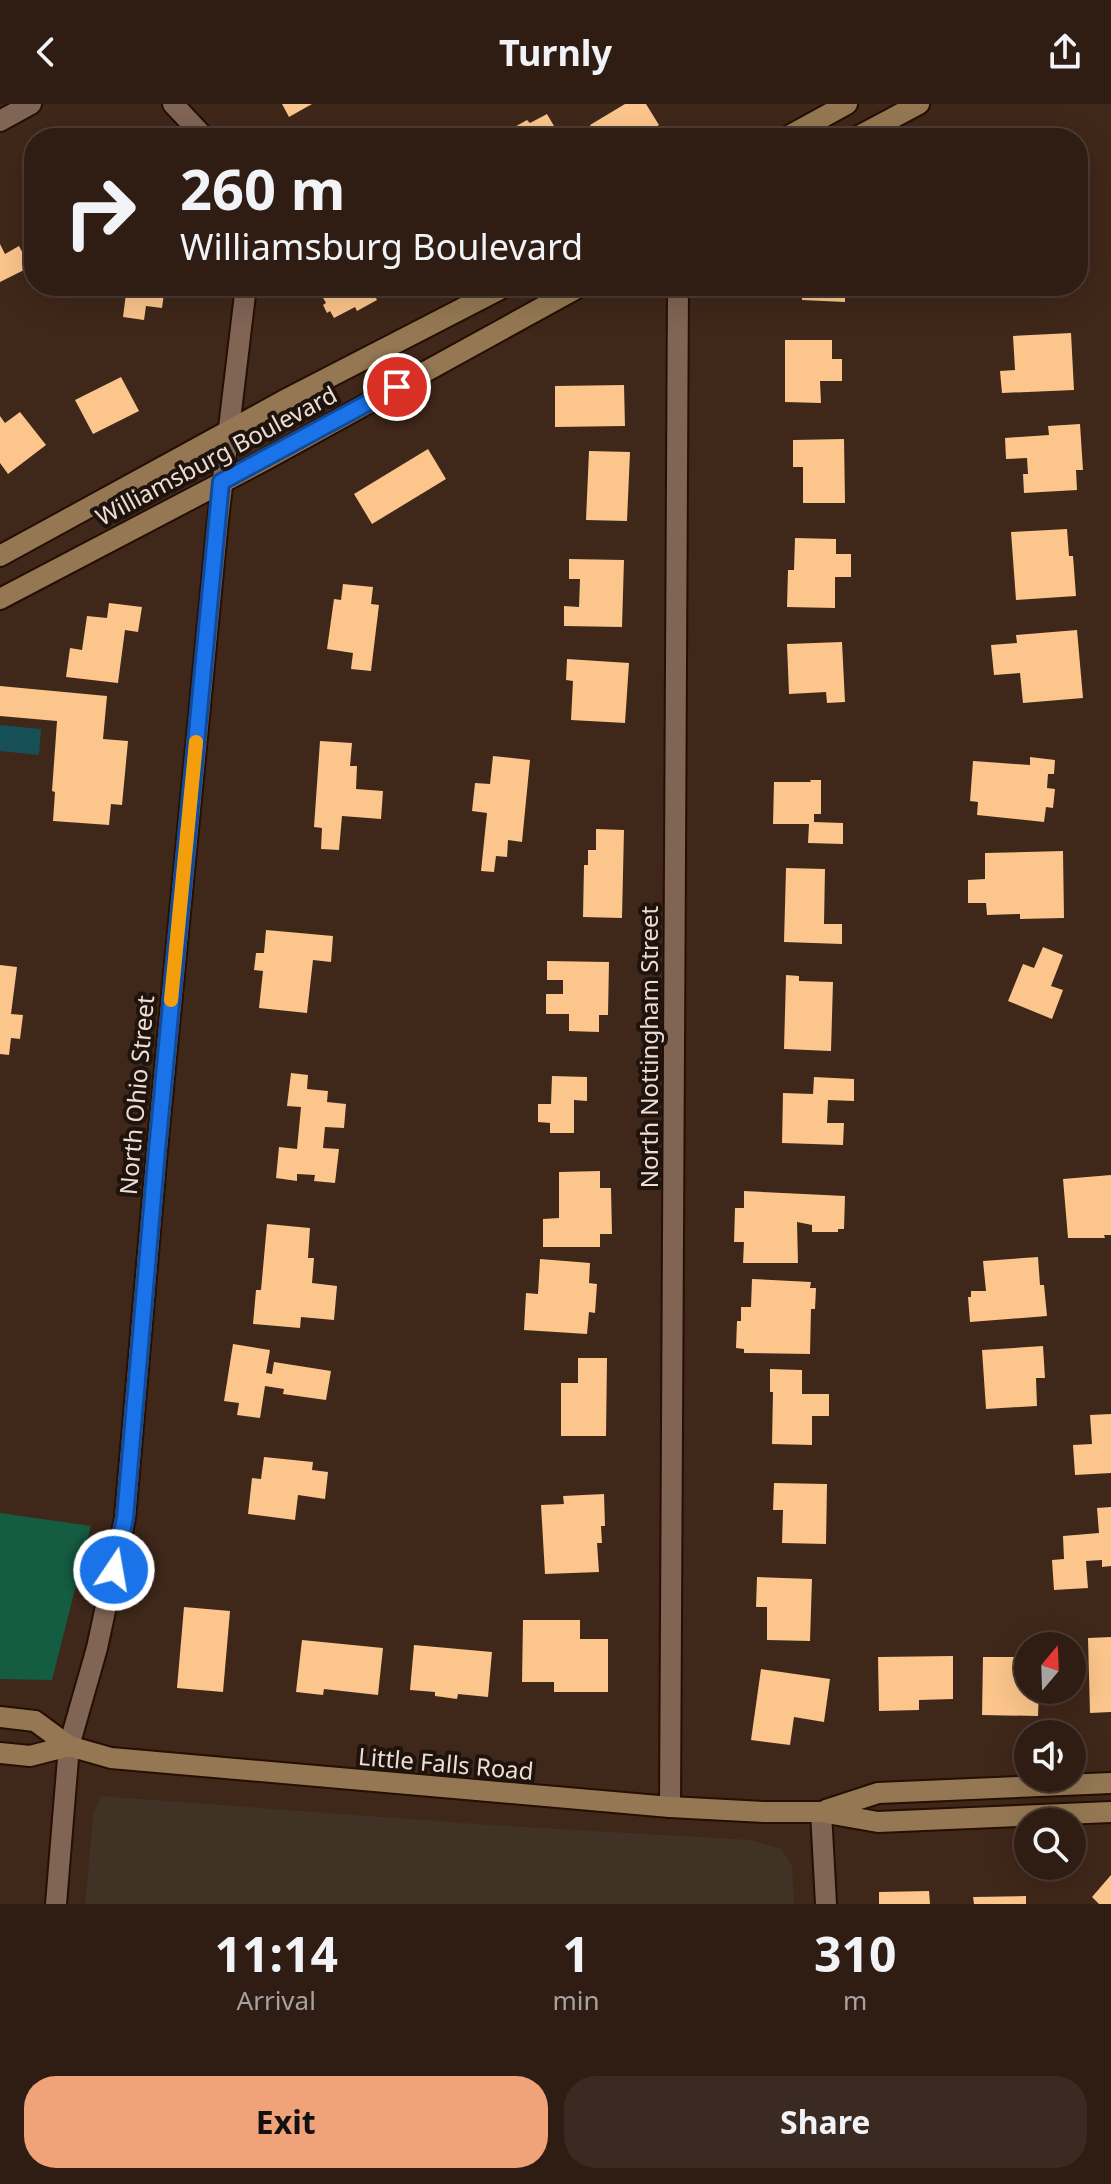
<!DOCTYPE html>
<style>
body{margin:0;font-family:"Noto Sans",sans-serif;background:#3b2a21;color:#f1f3f6;height:100vh;display:flex;flex-direction:column;font-size:30px;white-space:nowrap}
*{box-sizing:border-box;margin:0}
p{font-size:26px;color:#a7a2a0}
.icon{flex:none;width:44px;height:44px;fill:none;stroke:currentColor;stroke-width:2;stroke-linecap:round;stroke-linejoin:round}
.map{position:relative;height:1800px;overflow:hidden}
.sheet{display:flex;flex-direction:column;background:#2f1d13;flex:1}
.sheet>*{flex:none}
.hud{position:absolute;left:24px;top:24px;width:1064px;height:168px;border-radius:32px;box-shadow:0 8px 32px #0002,0 0 0 2px #4a3b33;background:#2f1d13;color:#f1f3f6;overflow:hidden}
.needle{width:52px;rotate:19deg}
.controls{position:absolute;left:1014px;top:1528px;display:grid;gap:16px}
.controls a{display:grid;place-items:center;width:72px;height:72px;border-radius:50%;background:#2f1d13;box-shadow:0 8px 32px #0002,0 0 0 2px #4a3b33;font-size:40px}
.pin{position:absolute;display:grid;place-items:center;width:68px;height:68px;color:#fff;margin:-34px;border:4px solid #fff;border-radius:50%;box-shadow:0 2px 8px #0007}
.me{position:absolute;width:88px;margin:-44px;rotate:12deg;stroke-linejoin:round;filter:drop-shadow(0 0 6px #0008)}
.turn{display:flex;align-items:center;gap:28px;height:168px;padding:0 24px;font-size:36px}
.turn .icon{width:104px;height:104px;stroke-width:2.5}
.turn b{display:block;font-size:56px;line-height:68px}
.eta{display:flex;justify-content:space-evenly;align-items:center;height:136px;text-align:center}
.eta b{font-size:48px;font-weight:700;line-height:56px}
.button{display:flex;gap:16px;margin-top:auto;padding:16px 24px}
.button a{flex:1;height:92px;border-radius:32px;background:#f0a279;color:#111;font-size:32px;font-weight:700;line-height:92px;text-align:center}
.button a+a{background:#3b2a21;color:#f1f3f6}
header{display:flex;justify-content:space-between;align-items:center;height:104px;padding:0 24px;background:#2f1d13;font-size:36px;font-weight:700}
.map>svg:first-child{display:block}
.education{fill:#403225}
.green{fill:#145c42}
.water{fill:#164f56}
.building{fill:#fbc58b}
.lines{fill:none;stroke-linecap:round;stroke-linejoin:round}
.street-casing{stroke:#250f03;stroke-width:24}
.secondary-casing{stroke:#250f03;stroke-width:24}
.street{stroke:#806454;stroke-width:20}
.secondary{stroke:#957853;stroke-width:20}
.route-casing{stroke:#114b97;stroke-width:20}
.route{stroke:#1a73e8;stroke-width:14}
.slow{stroke:#f59e0b;stroke-width:14}
.labels{text-anchor:middle;dominant-baseline:central;stroke-width:8;stroke-linejoin:round;paint-order:stroke}
.street-label{font-size:24px;fill:#eeddd4;stroke:#1e130d}
</style>
<header><svg class="icon" aria-label="back" viewBox="0 0 24 24"><path d="M15 5l-7 7 7 7"/></svg>Turnly<svg class="icon" aria-label="share" viewBox="0 0 24 24"><path d="M12 15V3M7 8l5-5 5 5M5 13v7h14v-7"/></svg></header>
<div class="map">
<svg width="1111" height="1800" viewBox="0 0 1111 1800">
<rect width="100%" height="100%" fill="#3f2719"/>
<polygon class="education" points="100,1692 491,1721 752,1736 781,1745 792,1761 794,1800 85,1800 93,1712"/>
<polygon class="green" points="0,1409 91,1422 52,1576 0,1575"/>
<polygon class="water" points="0,621 41,625 39,651 0,647"/>
<g class="building">
<polygon points="282,0 312,0 289,13"/>
<polygon points="625,0 646,0 659,21 638,34 598,34 590,21"/>
<polygon points="547,10 561,34 495,34 527,16 530,19"/>
<polygon points="0,140 5,150 19,142 30,163 0,178"/>
<polygon points="127,182 165,182 162,204 146,202 144,216 123,213"/>
<polygon points="330,182 389,182 374,190 377,196 357,207 355,203 334,214 330,207 327,209 323,201 326,199 322,192 332,187"/>
<polygon points="802,182 845,182 845,198 802,196"/>
<polygon points="1071,229 1074,286 1002,289 1000,267 1015,266 1013,232"/>
<polygon points="785,236 832,236 832,255 842,255 842,277 820,277 821,299 785,298"/>
<polygon points="121,273 139,307 93,330 75,296"/>
<polygon points="624,281 625,322 555,323 555,282"/>
<polygon points="20,308 46,341 8,370 0,359 0,312 5,319"/>
<polygon points="1080,320 1083,366 1076,366 1077,386 1024,389 1023,370 1028,370 1027,354 1006,355 1005,334 1049,331 1048,322"/>
<polygon points="844,335 845,399 803,399 803,363 793,363 793,336"/>
<polygon points="428,345 446,375 372,420 354,390"/>
<polygon points="589,347 630,348 627,417 586,416"/>
<polygon points="1067,425 1069,452 1073,452 1076,492 1016,496 1011,428"/>
<polygon points="795,434 836,435 836,450 851,450 851,473 835,473 835,504 787,503 788,466 794,466"/>
<polygon points="569,455 624,456 622,523 564,522 564,502 579,503 580,475 569,475"/>
<polygon points="343,480 373,483 371,500 379,501 371,567 351,565 353,549 327,545 334,495 341,496"/>
<polygon points="109,499 142,503 138,528 125,526 118,579 66,573 70,544 82,546 87,512 107,514"/>
<polygon points="1077,526 1083,594 1023,599 1020,569 994,571 991,541 1017,539 1016,531"/>
<polygon points="842,538 845,598 827,599 826,588 789,590 787,540"/>
<polygon points="567,555 629,559 625,619 571,616 573,577 566,576"/>
<polygon points="0,582 107,592 103,635 128,637 122,701 111,700 109,721 53,717 55,688 52,687 57,617 0,612"/>
<polygon points="320,637 352,639 350,662 357,662 356,685 383,687 381,715 342,712 339,746 321,745 322,724 314,723"/>
<polygon points="493,652 530,656 522,738 508,736 507,753 496,752 494,768 481,767 487,709 472,707 475,679 490,680"/>
<polygon points="1030,653 1055,656 1054,670 1048,670 1047,684 1055,685 1053,704 1046,703 1044,718 977,711 978,698 970,697 973,657 1030,661"/>
<polygon points="810,676 821,676 821,710 814,710 814,718 843,719 843,740 808,739 809,720 773,720 774,678 811,678"/>
<polygon points="596,725 624,726 622,814 583,813 584,761 588,761 588,746 596,746"/>
<polygon points="1063,747 1064,814 1020,815 1020,810 987,811 986,799 968,799 968,776 985,775 985,749"/>
<polygon points="786,764 825,765 824,820 842,820 842,840 784,838"/>
<polygon points="266,826 333,832 331,858 313,856 307,909 259,904 263,867 254,866 256,849 264,849"/>
<polygon points="1043,843 1063,851 1051,882 1063,886 1052,915 1008,897 1023,860 1034,864"/>
<polygon points="547,857 609,858 608,911 599,911 599,928 569,927 569,910 546,910 546,890 563,890 563,876 547,876"/>
<polygon points="0,861 17,863 11,910 23,911 20,935 11,934 9,951 0,950"/>
<polygon points="786,871 799,872 799,877 833,878 831,947 784,945"/>
<polygon points="291,969 308,971 307,985 328,987 327,998 346,1000 344,1024 325,1023 323,1044 339,1045 335,1079 314,1077 315,1071 297,1070 297,1077 276,1074 279,1043 297,1045 301,1003 287,1002"/>
<polygon points="552,972 587,973 587,997 574,996 574,1029 550,1029 550,1019 538,1018 538,1000 551,1000"/>
<polygon points="814,973 854,975 854,997 828,996 827,1019 844,1019 843,1041 782,1039 783,989 813,990"/>
<polygon points="600,1067 600,1084 611,1084 612,1130 600,1130 600,1143 543,1143 543,1115 559,1114 559,1068"/>
<polygon points="1111,1071 1111,1131 1104,1131 1105,1134 1068,1134 1063,1075"/>
<polygon points="744,1087 845,1092 844,1125 838,1125 838,1128 812,1128 812,1121 797,1118 798,1159 743,1159 744,1138 734,1138 735,1104 744,1104"/>
<polygon points="267,1120 310,1124 308,1154 314,1154 312,1179 337,1182 334,1216 301,1213 300,1224 253,1220 256,1186 261,1186"/>
<polygon points="1038,1153 1040,1181 1044,1181 1047,1212 970,1218 968,1193 971,1193 971,1187 986,1187 983,1157"/>
<polygon points="540,1155 590,1159 589,1179 597,1180 595,1209 589,1208 587,1230 524,1226 526,1189 538,1190"/>
<polygon points="752,1175 811,1178 810,1184 816,1184 815,1205 811,1205 810,1250 744,1249 744,1245 736,1244 737,1217 741,1217 741,1203 751,1203"/>
<polygon points="233,1240 270,1246 266,1269 272,1270 274,1258 331,1267 326,1296 283,1290 284,1285 265,1282 260,1314 237,1311 239,1299 224,1297"/>
<polygon points="1043,1242 1045,1274 1036,1274 1037,1302 986,1305 982,1246"/>
<polygon points="578,1254 607,1254 606,1332 561,1332 561,1279 578,1279"/>
<polygon points="770,1265 802,1266 802,1290 829,1290 829,1312 812,1312 812,1341 772,1340 773,1288 770,1288"/>
<polygon points="1111,1310 1111,1369 1075,1371 1073,1341 1092,1340 1090,1311"/>
<polygon points="264,1353 313,1358 312,1366 328,1368 325,1395 298,1391 295,1416 248,1410 252,1374 261,1375"/>
<polygon points="774,1379 827,1380 826,1440 782,1439 783,1406 773,1406"/>
<polygon points="604,1390 605,1422 601,1422 602,1439 597,1439 599,1468 545,1470 541,1401 564,1400 563,1392"/>
<polygon points="1111,1403 1111,1462 1102,1463 1102,1456 1086,1457 1088,1484 1054,1486 1052,1456 1064,1455 1063,1432 1099,1429 1097,1404"/>
<polygon points="757,1473 812,1475 810,1537 767,1536 767,1503 756,1503"/>
<polygon points="184,1503 230,1507 223,1588 177,1584"/>
<polygon points="523,1516 580,1516 580,1535 608,1535 608,1588 554,1588 554,1578 522,1578"/>
<polygon points="1111,1533 1111,1608 1090,1609 1088,1534"/>
<polygon points="302,1536 383,1544 378,1591 324,1585 323,1591 296,1588"/>
<polygon points="414,1541 492,1548 488,1593 458,1590 457,1595 435,1592 435,1588 410,1586"/>
<polygon points="953,1552 953,1595 919,1596 919,1606 879,1607 878,1553"/>
<polygon points="983,1553 1028,1553 1028,1586 1039,1586 1038,1612 982,1611"/>
<polygon points="761,1565 830,1575 824,1618 794,1613 790,1641 751,1636"/>
<polygon points="1111,1771 1111,1800 1099,1800 1092,1793"/>
<polygon points="929,1787 930,1800 879,1800 879,1788"/>
<polygon points="1026,1792 1026,1800 974,1800 973,1793"/>
</g>
<g class="lines">
<defs>
<g id="street">
<polyline points="173,0 205,34"/>
<polyline points="0,17 31,0"/>
<polyline points="670,1703 678,182"/>
<polyline points="821,1708 826,1800"/>
<polyline points="56,1800 69,1642 97,1544 125,1414 157,1046 218,416 246,182"/>
</g>
<g id="secondary">
<polyline points="785,34 847,0"/>
<polyline points="855,34 919,0"/>
<polyline points="0,452 283,297 506,182"/>
<polyline points="0,495 265,356 581,182"/>
<polyline points="0,1613 35,1617 69,1642 111,1654 670,1703 764,1708 821,1708 878,1718 1111,1708"/>
<polyline points="0,1649 30,1652 69,1642"/>
<polyline points="826,1706 878,1689 1111,1679"/>
</g>
</defs>
<use href="#street" class="street-casing"/>
<use href="#secondary" class="secondary-casing"/>
<use href="#street" class="street"/>
<use href="#secondary" class="secondary"/>
</g>
<g class="lines">
<defs>
<polyline id="route" points="114,1466 125,1414 157,1046 221,378 397,283"/>
</defs>
<use href="#route" class="route-casing"/>
<use href="#route" class="route"/>
<polyline class="slow" points="171,896 196,638"/>
</g>
<g class="labels">
<g class="street-label">
<text transform="translate(216 351) rotate(-28)">Williamsburg Boulevard</text>
<text transform="translate(648 943) rotate(-90)">North Nottingham Street</text>
<text transform="translate(136 991) rotate(-85)">North Ohio Street</text>
<text transform="translate(446 1659) rotate(5)">Little Falls Road</text>
</g>
</g>
</svg>
<div class="controls">
<a><svg class="needle" viewBox="-14 -14 28 28"><path d="M0-13l5 13h-10z" fill="#e53935"/><path d="M0 13l5-13h-10z" fill="#a7a2a0"/></svg></a>
<a><svg class="icon" aria-label="sound" viewBox="0 0 24 24"><path d="M4 9h4l5-4v14l-5-4H4zM17 9q2 3 0 6"/></svg></a>
<a><svg class="icon" aria-label="search" viewBox="0 0 24 24"><circle cx="10" cy="10" r="6"/><path d="M15 15l6 6"/></svg></a>
</div>
<div class="pin" style="left:397px;top:283px;background:#d93025"><svg class="icon" aria-label="arrive" viewBox="0 0 24 24"><path d="M6 21V4h12l-3 4 3 4H6"/></svg></div>
<svg class="me" style="left:114px;top:1466px" viewBox="-20 -20 40 40"><circle r="17" fill="#1a73e8" stroke="#fff" stroke-width="3"/><path d="M0-11L8 9 0 5-8 9z" fill="#fff"/></svg>
<div class="hud">
<div class="turn"><svg class="icon" aria-label="right" viewBox="0 0 24 24"><path d="M7 20v-9h11M14 6l5 5-5 5"/></svg><div><b>260 m</b>Williamsburg Boulevard</div></div>
</div>
</div>
<section class="sheet">
<div class="eta">
<div><b>11:14</b><p>Arrival</p></div>
<div><b>1</b><p>min</p></div>
<div><b>310</b><p>m</p></div>
</div>
<div class="button"><a>Exit</a><a>Share</a></div>
</section>
